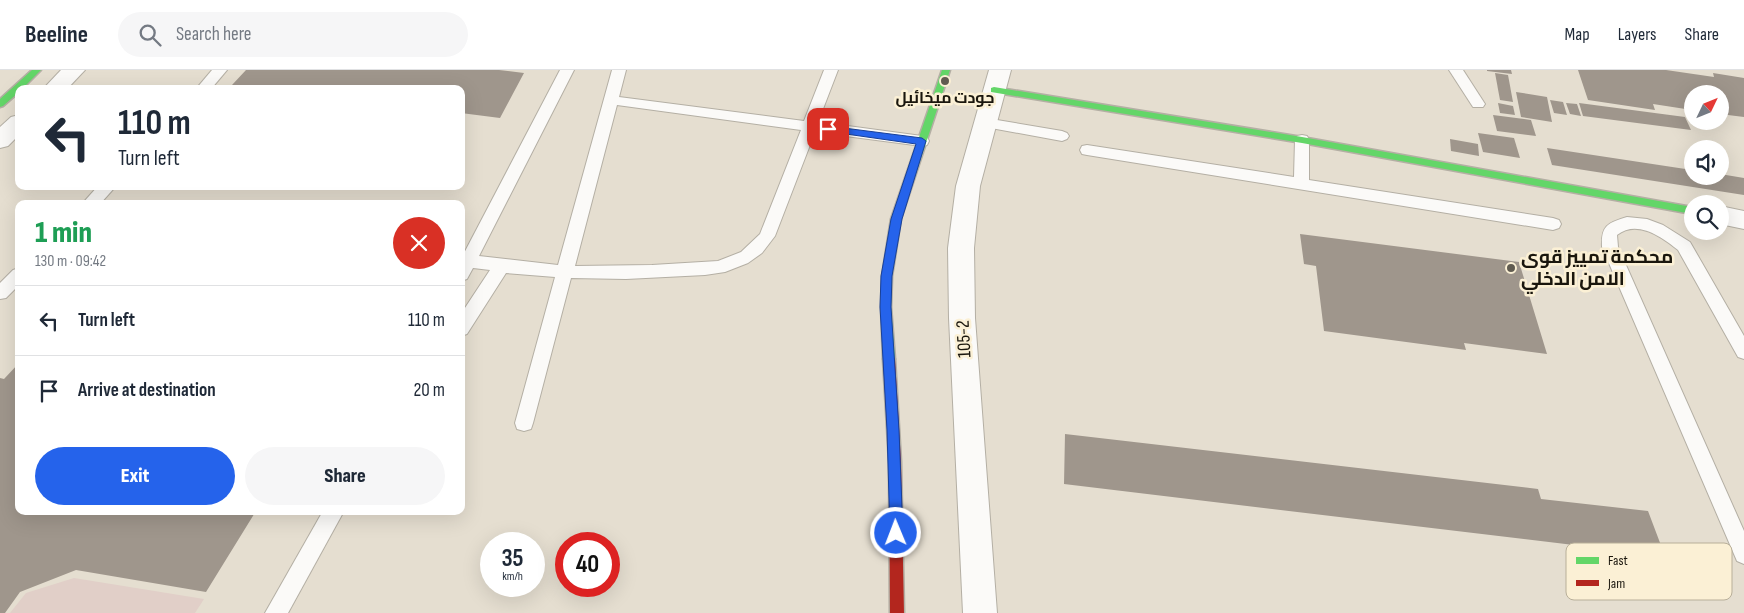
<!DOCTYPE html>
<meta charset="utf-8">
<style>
body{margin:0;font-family:"Sofia Sans Condensed",Cairo,sans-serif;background:#f6f6f7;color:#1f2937;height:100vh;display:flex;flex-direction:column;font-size:19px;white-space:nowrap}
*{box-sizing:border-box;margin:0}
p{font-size:16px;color:#747a83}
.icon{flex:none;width:28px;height:28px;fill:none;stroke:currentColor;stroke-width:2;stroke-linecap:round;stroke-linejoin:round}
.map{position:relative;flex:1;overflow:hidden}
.side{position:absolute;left:15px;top:130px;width:450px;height:315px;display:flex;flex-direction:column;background:#fff;border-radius:10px;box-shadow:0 5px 20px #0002}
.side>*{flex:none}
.banner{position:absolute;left:15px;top:15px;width:450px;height:105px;border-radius:10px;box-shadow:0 5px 20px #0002;background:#fff;color:#1f2937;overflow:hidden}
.needle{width:32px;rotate:47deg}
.tools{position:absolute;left:1684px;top:15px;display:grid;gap:10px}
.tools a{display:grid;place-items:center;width:45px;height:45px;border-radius:50%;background:#fff;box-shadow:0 5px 20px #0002;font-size:25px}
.speed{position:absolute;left:480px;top:462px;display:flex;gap:10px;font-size:25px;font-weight:700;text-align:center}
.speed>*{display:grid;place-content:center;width:65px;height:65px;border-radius:50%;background:#fff;box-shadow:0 5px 20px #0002;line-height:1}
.speed small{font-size:12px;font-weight:400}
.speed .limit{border:8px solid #d22;background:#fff;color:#111}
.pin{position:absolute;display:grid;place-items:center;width:42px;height:42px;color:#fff;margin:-21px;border-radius:10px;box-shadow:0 2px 8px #0006}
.me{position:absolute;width:55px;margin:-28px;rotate:359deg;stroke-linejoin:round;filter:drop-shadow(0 0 4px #0008)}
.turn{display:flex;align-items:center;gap:18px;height:105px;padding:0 20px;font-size:22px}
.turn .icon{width:65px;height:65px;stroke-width:2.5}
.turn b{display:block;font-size:35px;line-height:42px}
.round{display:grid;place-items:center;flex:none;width:52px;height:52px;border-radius:26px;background:#f6f6f7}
.overview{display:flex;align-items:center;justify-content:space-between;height:85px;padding:0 20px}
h1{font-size:30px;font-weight:800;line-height:38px;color:#1e9e55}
.button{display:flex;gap:10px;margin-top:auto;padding:10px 20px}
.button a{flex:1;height:58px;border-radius:30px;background:#2563eb;color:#fff;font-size:20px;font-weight:800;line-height:58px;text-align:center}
.button a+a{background:#f6f6f7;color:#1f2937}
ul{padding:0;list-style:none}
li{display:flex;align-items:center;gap:15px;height:70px;padding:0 20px;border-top:1px solid #e0e1e3}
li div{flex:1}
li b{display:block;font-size:19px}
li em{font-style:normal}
header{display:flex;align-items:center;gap:30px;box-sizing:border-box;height:70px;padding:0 25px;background:#fff;border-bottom:1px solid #e0e1e3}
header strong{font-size:24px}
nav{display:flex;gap:28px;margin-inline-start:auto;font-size:18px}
.search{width:350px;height:45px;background:#f6f6f7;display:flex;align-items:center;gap:12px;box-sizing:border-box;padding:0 18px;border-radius:28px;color:#747a83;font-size:19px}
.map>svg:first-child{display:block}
.green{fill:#e1cfc8}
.building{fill:#9f968c}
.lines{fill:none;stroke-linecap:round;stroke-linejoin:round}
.lane-casing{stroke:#b4afa4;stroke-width:2}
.street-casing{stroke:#b4afa4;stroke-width:2}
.fast-casing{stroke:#b4afa4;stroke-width:3}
.jam-casing{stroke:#b4afa4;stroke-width:3}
.lane{fill:#fbfaf8;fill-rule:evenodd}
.street{fill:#fbfaf8;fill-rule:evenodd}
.fast{fill:#63d668;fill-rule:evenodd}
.jam{fill:#b3261e;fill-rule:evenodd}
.route{fill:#2563eb;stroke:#184099}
.poi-dot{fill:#615c51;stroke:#fbf0d5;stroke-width:2}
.labels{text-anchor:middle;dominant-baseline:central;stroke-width:5;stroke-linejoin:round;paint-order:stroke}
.far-poi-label{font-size:16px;font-weight:bold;fill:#1a160d;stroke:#fbf0d5}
.poi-label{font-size:19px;font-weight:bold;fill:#1a160d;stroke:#fbf0d5;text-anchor:start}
.street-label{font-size:19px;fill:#1a160d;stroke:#fbf0d5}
.key{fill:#fbf0d5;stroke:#b8af99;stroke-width:1}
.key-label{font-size:14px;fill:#1a160d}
</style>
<header>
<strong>Beeline</strong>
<div class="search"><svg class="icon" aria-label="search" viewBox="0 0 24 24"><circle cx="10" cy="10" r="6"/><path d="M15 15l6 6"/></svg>Search here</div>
<nav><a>Map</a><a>Layers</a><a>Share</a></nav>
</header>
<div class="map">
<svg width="1744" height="543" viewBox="0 0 1744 543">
<rect width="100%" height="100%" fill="#e5ded0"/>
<polygon class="green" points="74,508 204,529 195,543 10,543 26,523"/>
<g class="building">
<polygon points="246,0 499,0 524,3 500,48 461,43 461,19 267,19 232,15"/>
<polygon points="1487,0 1511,0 1512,4 1487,1"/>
<polygon points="1578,0 1666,0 1714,7 1713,3 1744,8 1744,47 1720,44 1720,24 1692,24 1692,40 1653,34 1655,40 1588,30"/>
<polygon points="1495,3 1508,5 1513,32 1500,30"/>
<polygon points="1516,22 1547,27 1552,52 1521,47"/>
<polygon points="1550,30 1563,32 1567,45 1554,43"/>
<polygon points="1498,33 1513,36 1515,45 1500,43"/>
<polygon points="1566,33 1577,34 1581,46 1570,44"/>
<polygon points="1579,33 1685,47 1691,60 1583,46"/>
<polygon points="1493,45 1531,50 1536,66 1497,61"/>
<polygon points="1478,63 1514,68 1520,88 1483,82"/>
<polygon points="1450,69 1478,74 1479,86 1451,81"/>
<polygon points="1547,78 1692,100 1692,106 1720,106 1720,104 1744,108 1744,125 1552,95"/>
<polygon points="1300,164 1519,192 1547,284 1464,273 1466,280 1324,261 1316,196 1304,194"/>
<polygon points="19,293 19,441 256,441 206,522 76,500 20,522 5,543 0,543 0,308 4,309"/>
<polygon points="1065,364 1538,419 1541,429 1648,441 1665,486 1064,414"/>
</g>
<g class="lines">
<defs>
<g id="lane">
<polygon points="212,0 227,0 211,19 196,19"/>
<path d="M560 0H574L479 186 558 195 612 0H626L619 27 804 51 824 0H838L818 52 922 66 927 67 929 71 927 75 922 76 815 62 775 166 762 183 748 193 725 202 705 205 626 209 571 208 533 353 531 359 524 361 517 359 515 353 555 207 506 203 467 264 461 266V244L490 200 473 198 467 209 461 211V189ZM617 35 801 60 760 164 741 182 718 191 652 195 575 196Z"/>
<polygon points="1449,0 1463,0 1485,34 1483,37 1473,37"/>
<polygon points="985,48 1062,61 1067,63 1069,66 1067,69 1062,71 980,56 978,53 980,50"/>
<polygon points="1302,65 1307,66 1309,70 1309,110 1553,148 1559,150 1561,154 1559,158 1553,160 1087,85 1082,84 1080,80 1082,76 1087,75 1294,107 1295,70 1297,66"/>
<polygon points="98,116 116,116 100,134 82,134"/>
<path d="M1627 147 1647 149 1663 155 1690 172 1744 266V289L1738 287 1678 180C1662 167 1637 149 1617 165L1618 177 1744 461V494L1737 491 1602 177C1601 156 1607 153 1627 147Z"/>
<polygon points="19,198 19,215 6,228 0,229 0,213 13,200"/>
<polygon points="323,441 344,441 288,543 265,543"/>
</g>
<g id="street">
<polygon points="61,0 85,0 67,19 43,19"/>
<polygon points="989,0 1011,0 980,116 974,178 975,248 997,543 963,543 949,248 948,178 956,116"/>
<polygon points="19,45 19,65 8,76 0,78 0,57 11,47"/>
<polygon points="1720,136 1744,141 1744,159 1720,154"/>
</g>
<g id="fast">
<polygon points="32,0 41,0 22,19 19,19 19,22 3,36 0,37 0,29"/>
<polygon points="942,0 950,0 901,149 892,206 891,237 895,289 893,292 885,292 883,289 881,237 882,206 891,149"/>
<polygon points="994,17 1302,67 1692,137 1692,144 1302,73 991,22 991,18"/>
</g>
<polygon id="jam" points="889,284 893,286 895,289 901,392 904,543 890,543 889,392 883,289 885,286"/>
</defs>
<use href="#lane" class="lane-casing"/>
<use href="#street" class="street-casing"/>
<use href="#fast" class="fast-casing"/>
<use href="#jam" class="jam-casing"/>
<use href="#lane" class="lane"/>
<use href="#street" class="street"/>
<use href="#fast" class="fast"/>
<use href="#jam" class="jam"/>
</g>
<polygon class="route" points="828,56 922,68 926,71 902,149 892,206 891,237 899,360 903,463 901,467 896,469 892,467 890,463 887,360 880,237 881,206 891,149 916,74 825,61 825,57"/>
<g class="poi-dot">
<circle cx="945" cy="11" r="5"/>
<circle cx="1511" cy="198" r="5"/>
</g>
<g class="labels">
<g class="far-poi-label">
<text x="945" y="28">جودت ميخائيل</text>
</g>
<g class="poi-label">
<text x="1521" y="187">محكمة تمييز قوى<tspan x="1521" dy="22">الامن الدخلي</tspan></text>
</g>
<g class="street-label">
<text transform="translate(964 269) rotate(-93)">105-2</text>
</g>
</g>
<rect x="1566" y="473" width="166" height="57" rx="8" class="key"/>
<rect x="1576" y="487" width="23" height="7" fill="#63d668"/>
<rect x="1576" y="510" width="23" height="6" fill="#b3261e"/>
<g class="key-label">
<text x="1608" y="495">Fast</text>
<text x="1608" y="518">Jam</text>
</g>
</svg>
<div class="tools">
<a><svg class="needle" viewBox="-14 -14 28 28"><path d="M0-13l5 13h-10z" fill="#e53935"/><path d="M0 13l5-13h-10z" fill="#747a83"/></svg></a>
<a><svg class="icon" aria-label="sound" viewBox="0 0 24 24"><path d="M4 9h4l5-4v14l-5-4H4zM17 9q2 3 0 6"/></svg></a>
<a><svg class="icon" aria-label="search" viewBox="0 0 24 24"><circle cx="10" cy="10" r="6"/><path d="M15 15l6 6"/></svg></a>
</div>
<div class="speed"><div>35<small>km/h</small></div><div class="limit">40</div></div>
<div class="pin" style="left:828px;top:59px;background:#d93025"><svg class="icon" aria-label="arrive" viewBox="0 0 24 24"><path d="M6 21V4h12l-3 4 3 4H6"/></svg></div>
<svg class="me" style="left:896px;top:463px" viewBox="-20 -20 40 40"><circle r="17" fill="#2563eb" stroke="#fff" stroke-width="3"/><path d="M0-11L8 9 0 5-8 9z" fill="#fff"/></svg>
<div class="banner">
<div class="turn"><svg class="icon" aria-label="left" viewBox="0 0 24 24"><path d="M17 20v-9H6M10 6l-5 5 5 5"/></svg><div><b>110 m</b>Turn left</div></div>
</div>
<section class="side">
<div class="overview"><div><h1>1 min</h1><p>130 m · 09:42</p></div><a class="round" style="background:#d93025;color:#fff"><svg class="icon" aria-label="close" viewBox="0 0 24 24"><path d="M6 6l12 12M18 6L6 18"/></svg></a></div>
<ul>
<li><svg class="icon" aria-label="left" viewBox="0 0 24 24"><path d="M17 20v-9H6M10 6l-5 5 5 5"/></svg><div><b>Turn left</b></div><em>110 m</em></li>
<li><svg class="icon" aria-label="arrive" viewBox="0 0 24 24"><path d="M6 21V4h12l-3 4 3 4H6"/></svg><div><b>Arrive at destination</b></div><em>20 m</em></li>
</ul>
<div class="button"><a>Exit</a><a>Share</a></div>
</section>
</div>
